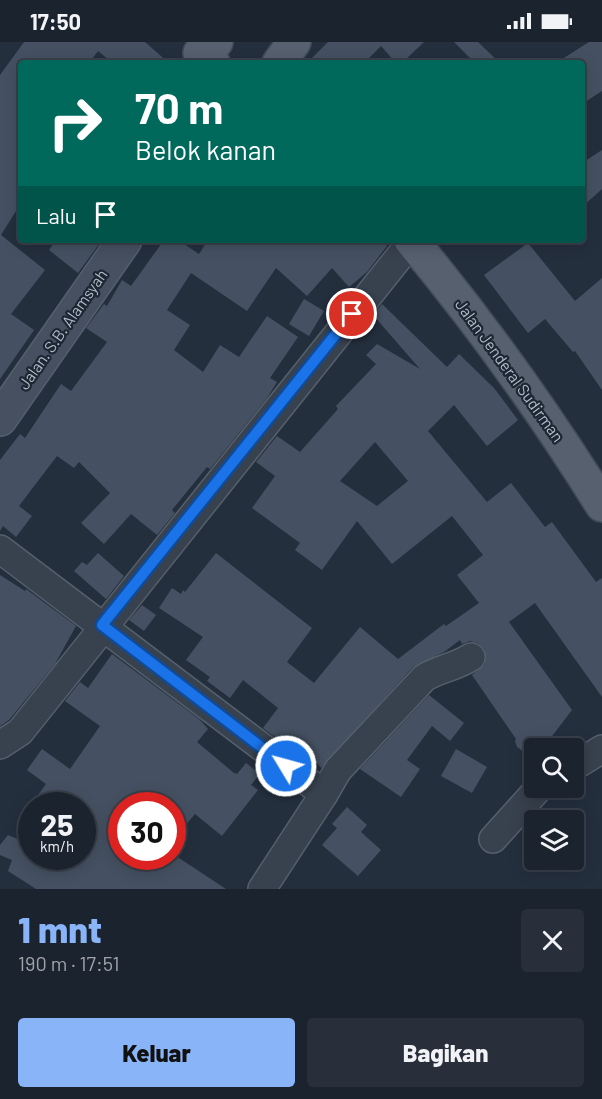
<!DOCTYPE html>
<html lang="id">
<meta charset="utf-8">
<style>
body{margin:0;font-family:Barlow,sans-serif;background:#282f3a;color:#f1f3f6;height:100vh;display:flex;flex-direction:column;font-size:22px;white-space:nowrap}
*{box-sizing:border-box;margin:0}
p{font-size:20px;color:#a0a4aa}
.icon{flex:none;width:33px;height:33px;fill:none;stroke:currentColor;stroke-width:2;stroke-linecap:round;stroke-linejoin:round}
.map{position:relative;height:847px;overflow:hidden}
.side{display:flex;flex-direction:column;background:#1b232e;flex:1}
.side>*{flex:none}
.hud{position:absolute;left:18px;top:18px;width:567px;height:183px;border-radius:6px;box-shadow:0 3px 15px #0003,0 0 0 2px #39404a;background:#00695c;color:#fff;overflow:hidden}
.buttons{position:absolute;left:524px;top:696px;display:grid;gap:12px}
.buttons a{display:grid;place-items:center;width:60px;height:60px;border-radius:6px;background:#1b232e;box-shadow:0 3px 15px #0003,0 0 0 2px #39404a;font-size:30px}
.speed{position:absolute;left:18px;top:750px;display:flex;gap:12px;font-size:30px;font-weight:700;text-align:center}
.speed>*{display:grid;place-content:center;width:78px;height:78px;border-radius:50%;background:#1b232e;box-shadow:0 3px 15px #0003,0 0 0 2px #39404a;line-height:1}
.speed small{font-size:15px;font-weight:400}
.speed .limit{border:9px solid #d22;background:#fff;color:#111}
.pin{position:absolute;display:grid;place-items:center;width:51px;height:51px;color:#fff;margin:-26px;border:3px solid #fff;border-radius:50%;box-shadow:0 2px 6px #0007}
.me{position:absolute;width:66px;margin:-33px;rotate:307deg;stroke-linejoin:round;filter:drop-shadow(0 0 4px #0008)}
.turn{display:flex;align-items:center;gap:21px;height:126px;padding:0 18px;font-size:27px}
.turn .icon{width:78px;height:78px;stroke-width:2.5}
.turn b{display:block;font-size:42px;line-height:51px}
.then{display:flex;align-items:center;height:57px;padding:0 18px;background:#0003;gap:12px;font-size:22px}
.round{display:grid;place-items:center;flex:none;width:63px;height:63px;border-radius:6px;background:#282f3a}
.headline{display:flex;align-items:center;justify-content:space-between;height:102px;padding:0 18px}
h1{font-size:36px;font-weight:800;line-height:45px;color:#8ab4f8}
.cta{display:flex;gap:12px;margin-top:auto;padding:12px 18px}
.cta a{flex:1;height:69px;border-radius:6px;background:#8ab4f8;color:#111;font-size:24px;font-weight:800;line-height:69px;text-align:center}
.cta a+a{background:#282f3a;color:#f1f3f6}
.status{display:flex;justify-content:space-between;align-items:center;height:42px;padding:0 30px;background:#1b232e;direction:ltr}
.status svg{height:16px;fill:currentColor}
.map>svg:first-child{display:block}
.building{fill:#455162;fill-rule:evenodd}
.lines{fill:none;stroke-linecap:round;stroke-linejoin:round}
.street-casing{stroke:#565f6c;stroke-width:30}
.secondary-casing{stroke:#565f6c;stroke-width:36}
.primary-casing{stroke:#414a57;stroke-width:36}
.street{stroke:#38414e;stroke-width:27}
.secondary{stroke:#465061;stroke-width:33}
.primary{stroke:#56606e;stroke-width:33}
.route-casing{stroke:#114b97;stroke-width:15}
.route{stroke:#1a73e8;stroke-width:10}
.labels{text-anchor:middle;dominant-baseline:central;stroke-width:4.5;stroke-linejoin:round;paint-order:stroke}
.street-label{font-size:16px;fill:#b4bcc9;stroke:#1d2633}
</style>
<div class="status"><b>17:50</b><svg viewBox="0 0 49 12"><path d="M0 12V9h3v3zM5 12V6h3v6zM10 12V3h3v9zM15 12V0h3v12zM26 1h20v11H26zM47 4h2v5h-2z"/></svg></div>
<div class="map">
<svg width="602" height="847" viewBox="0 0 602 847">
<rect width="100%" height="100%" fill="#242f3e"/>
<g class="building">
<polygon points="24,0 145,0 169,21 113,21 98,9 89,21 21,21 21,161 1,193 45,228 11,272 34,288 0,337 0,33"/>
<polygon points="328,0 424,0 402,21 396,21 381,4 364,21 307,21"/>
<polygon points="454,0 478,0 500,21 475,21"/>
<polygon points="589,0 602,0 602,49 582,62 582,21 556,21"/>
<polygon points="602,108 602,147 582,165 582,121"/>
<polygon points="56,198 102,198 78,231 49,208"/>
<polygon points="164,198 178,198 199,212 208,198 382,198 387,204 367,230 349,245 332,226 307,254 276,226 247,269 191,231 167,268 190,283 174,308 203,330 220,303 239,315 267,274 298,295 270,336 277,340 267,356 210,427 207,425 172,468 175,471 157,493 131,472 104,502 81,481 110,451 79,420 74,426 57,414 19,464 32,474 16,495 3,484 0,489 0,418 20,392 25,396 61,342 71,349 107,300 86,286 104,262 107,264 122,238 131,244"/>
<polygon points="528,201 575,259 602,236 602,348 575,309 573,310 545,277 528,291 484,233"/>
<polygon points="304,257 324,269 309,294 289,282"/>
<path d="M382 262 447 325 459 312 494 346 518 378 487 404 454 363 428 389 487 460 511 441 545 485 552 480 596 540 602 536V655L535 561 509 580 572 668 543 706H534V717L517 705 515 699 516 697 472 633 485 622 484 607 478 601 470 599 462 602 460 598 444 610 413 625 321 726 315 719 311 723 263 686 278 666 243 638 230 656 207 639 210 635 186 618 203 595 159 566 172 546 181 552 183 548 185 550 216 511 312 586 287 620 314 641 360 585 398 617 444 582 446 584 479 561 457 533 483 513 452 474 392 522 357 479 322 528 295 508 300 501 252 466 275 434 256 420 277 394 300 410 338 367 336 364 376 322 366 313 377 302 420 327 373 273ZM375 400 408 439 377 464 340 439Z"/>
<polygon points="98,511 124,534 106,557 74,529 82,520 87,523"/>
<polygon points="0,533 25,549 26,547 76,584 55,622 9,678 0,684"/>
<polygon points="142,563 156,573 144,589 129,578"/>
<polygon points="112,612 199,677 208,687 197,700 234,731 237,732 246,721 260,732 251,743 258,748 222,794 195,772 172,799 172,764 122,764 122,814 176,814 226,847 36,847 8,829 12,818 0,813 0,803 8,793 32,803 32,814 82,814 82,764 30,764 46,742 27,728 42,707 70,727 100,684 65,659 80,640 88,646"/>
<polygon points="429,653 464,681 450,699 432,684 407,718 420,727 401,755 360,727"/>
<polygon points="456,707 487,725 472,751 441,734"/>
<polygon points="347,765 367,783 361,790 381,808 358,834 322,803 337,786 332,782"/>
</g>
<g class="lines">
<defs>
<g id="street">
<polyline points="0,507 324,752 262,847"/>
<polyline points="0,703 20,690 412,199"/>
<polyline points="573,725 602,707"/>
<path d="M324 752 338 728 424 636C438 627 456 625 471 615"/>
<polyline points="493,797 539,746"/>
</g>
<polyline id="secondary" points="0,377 125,198"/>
<g id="primary">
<polyline points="213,21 200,11 216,0"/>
<polyline points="279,21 294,0"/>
<path d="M411 198C481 282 544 370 602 463"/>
</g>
</defs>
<use href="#street" class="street-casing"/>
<use href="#secondary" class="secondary-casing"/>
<use href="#primary" class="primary-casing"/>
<use href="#street" class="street"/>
<use href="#secondary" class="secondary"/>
<use href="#primary" class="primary"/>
</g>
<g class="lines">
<defs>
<polyline id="route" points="286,724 102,583 352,272"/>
</defs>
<use href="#route" class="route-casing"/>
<use href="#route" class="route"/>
</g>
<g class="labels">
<g class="street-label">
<text transform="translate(62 287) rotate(-55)">Jalan. S.B. Alamsyah</text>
<text transform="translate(510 328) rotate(54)">Jalan Jenderal Sudirman</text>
</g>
</g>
</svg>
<div class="buttons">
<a><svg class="icon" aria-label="search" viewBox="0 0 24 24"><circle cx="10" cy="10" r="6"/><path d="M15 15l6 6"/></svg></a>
<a><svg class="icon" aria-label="layers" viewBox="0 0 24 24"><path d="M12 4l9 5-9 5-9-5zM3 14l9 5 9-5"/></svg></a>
</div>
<div class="speed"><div>25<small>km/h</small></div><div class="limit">30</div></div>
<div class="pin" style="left:352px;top:272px;background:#d93025"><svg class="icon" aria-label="arrive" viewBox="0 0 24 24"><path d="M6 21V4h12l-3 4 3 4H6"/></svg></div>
<svg class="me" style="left:286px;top:724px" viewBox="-20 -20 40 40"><circle r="17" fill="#1a73e8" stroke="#fff" stroke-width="3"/><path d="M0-11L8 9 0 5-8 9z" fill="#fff"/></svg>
<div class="hud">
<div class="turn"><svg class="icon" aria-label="right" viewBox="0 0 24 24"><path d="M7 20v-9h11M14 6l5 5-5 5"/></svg><div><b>70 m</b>Belok kanan</div></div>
<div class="then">Lalu<svg class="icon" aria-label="arrive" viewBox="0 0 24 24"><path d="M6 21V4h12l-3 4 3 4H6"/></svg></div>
</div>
</div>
<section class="side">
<div class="headline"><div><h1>1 mnt</h1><p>190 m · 17:51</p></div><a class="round"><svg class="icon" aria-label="close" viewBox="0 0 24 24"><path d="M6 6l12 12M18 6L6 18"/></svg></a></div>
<div class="cta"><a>Keluar</a><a>Bagikan</a></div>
</section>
